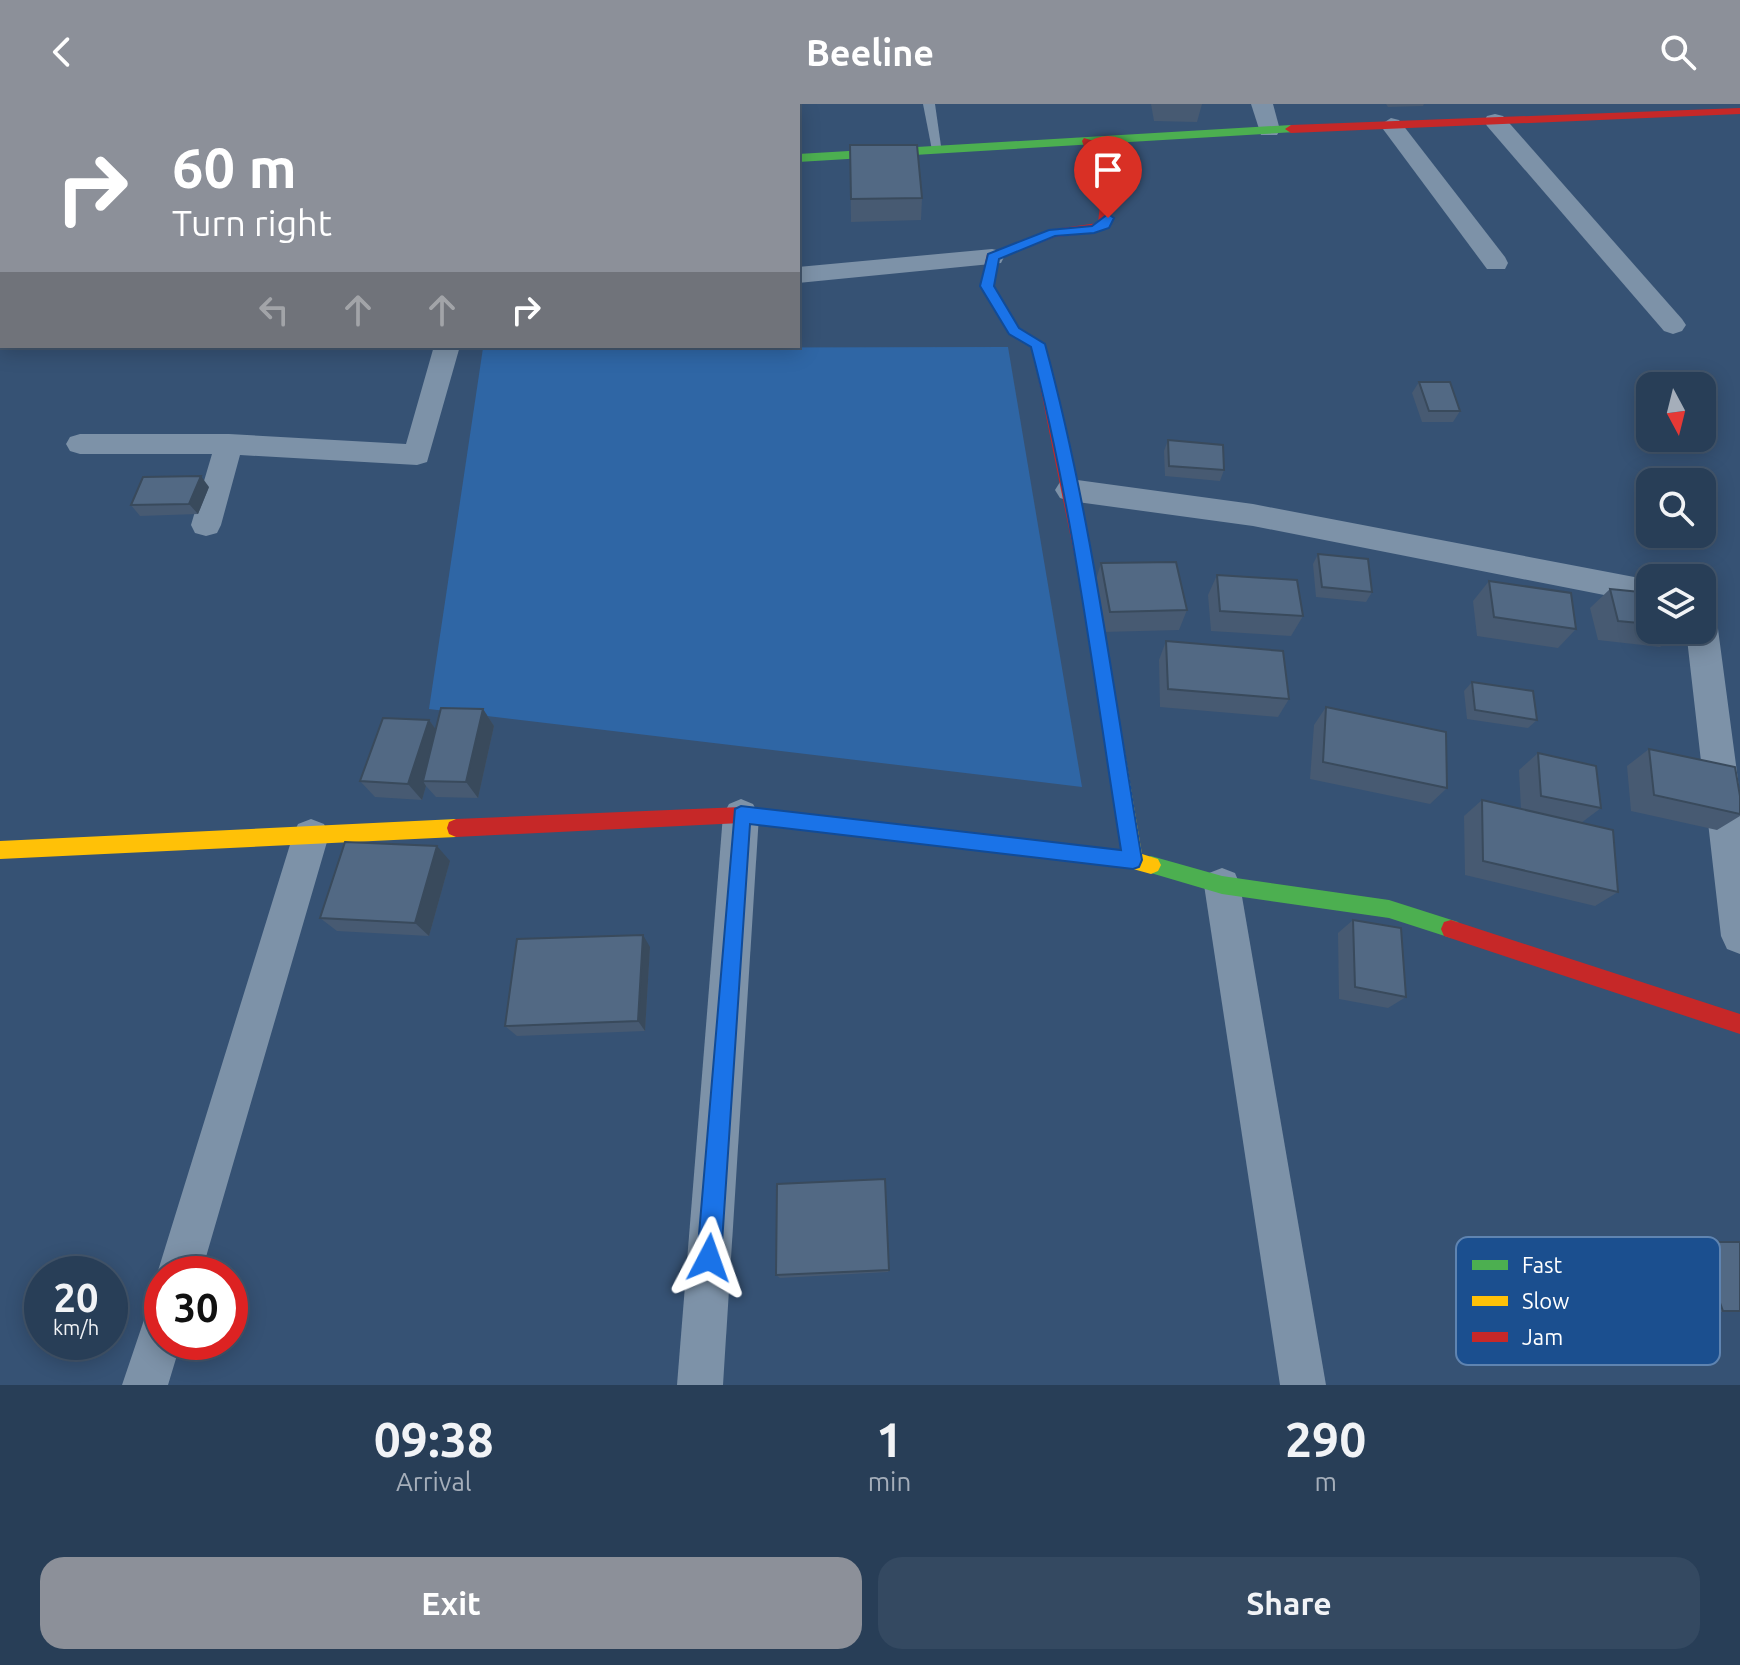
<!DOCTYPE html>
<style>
body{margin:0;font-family:Ubuntu,sans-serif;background:#344961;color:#f1f3f6;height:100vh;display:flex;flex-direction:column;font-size:30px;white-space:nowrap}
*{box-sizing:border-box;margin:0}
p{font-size:26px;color:#a5aeba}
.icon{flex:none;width:44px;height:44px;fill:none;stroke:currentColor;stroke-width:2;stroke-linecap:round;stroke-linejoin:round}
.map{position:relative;height:1281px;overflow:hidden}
.sheet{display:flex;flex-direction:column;background:#283e57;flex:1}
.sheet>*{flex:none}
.guide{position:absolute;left:0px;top:0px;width:800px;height:244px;box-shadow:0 4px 20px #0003,0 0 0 2px #44576d;background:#8c9099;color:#fff;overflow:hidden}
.needle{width:52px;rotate:173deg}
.fabs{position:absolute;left:1636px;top:268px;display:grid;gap:16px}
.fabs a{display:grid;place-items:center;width:80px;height:80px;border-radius:16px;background:#283e57;box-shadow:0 4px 20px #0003,0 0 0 2px #44576d;font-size:40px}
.speed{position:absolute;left:24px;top:1152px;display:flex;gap:16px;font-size:40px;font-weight:700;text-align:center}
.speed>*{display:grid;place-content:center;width:104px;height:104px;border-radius:50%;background:#283e57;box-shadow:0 4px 20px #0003,0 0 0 2px #44576d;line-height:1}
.speed small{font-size:20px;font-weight:400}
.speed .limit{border:12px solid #d22;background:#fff;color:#111}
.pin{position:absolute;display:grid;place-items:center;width:68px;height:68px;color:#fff;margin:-82px -34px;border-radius:50% 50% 50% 0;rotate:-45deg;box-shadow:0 0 8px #0007}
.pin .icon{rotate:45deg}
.me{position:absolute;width:88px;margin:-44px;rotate:4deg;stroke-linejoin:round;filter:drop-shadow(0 0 6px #0008)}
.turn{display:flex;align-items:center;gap:28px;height:168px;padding:0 40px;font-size:36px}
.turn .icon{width:104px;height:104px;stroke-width:2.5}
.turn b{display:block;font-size:56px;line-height:68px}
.lanes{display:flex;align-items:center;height:76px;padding:0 40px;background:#0003;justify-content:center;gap:40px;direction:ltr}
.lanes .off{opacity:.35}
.eta{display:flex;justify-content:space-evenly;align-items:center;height:136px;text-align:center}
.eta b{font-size:48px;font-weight:600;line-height:56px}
.cta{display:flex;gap:16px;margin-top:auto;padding:16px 40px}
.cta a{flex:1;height:92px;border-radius:24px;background:#8c9099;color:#fff;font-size:32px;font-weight:600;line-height:92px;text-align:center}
.cta a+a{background:#344961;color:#f1f3f6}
header{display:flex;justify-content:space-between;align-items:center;height:104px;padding:0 40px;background:#8c9099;color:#fff;font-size:36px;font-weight:600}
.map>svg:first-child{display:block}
.green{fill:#2f66a5}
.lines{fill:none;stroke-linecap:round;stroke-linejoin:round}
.lane{fill:#7d92a8;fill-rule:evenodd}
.street{fill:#7d92a8;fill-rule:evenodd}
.fast{fill:#4caf50;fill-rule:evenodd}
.slow{fill:#ffc107;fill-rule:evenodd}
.jam{fill:#c62828;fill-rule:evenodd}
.wall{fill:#475a72}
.shaded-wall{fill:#394a5c}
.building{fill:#526984;stroke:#394a5c;stroke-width:2}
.route{fill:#1a73e8;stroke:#114b97;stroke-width:2}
.key{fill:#1b4f8f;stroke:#5f84b1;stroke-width:2}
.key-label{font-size:22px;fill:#fff}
</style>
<header><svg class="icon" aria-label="back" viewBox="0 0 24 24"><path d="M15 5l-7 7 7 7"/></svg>Beeline<svg class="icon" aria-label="search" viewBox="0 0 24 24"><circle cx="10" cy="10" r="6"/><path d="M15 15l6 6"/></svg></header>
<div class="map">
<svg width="1740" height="1281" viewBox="0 0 1740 1281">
<rect width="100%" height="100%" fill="#365274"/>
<polygon class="green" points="1008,243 1082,683 429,605 483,244"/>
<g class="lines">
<polygon class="lane" points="923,0 935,0 942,49 932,46"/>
<g class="street">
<polygon points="1251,0 1273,0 1280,26 1277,31 1261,31"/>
<polygon points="1495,10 1503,12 1682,215 1686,221 1682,227 1673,230 1664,227 1487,22 1484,17 1487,12"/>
<polygon points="1391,14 1399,16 1505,153 1508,159 1505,165 1487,165 1380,21"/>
<rect x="0" y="49" width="2" height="14"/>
<polygon points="992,145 1001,147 1004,153 1001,159 798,179 798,163"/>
<polygon points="434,242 460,242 427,358 417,361 240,351 221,421 217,429 206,432 195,429 191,421 212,350 80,350 70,347 66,340 70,333 80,330 229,330 406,340"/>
<polygon points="1070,375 1253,400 1650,476 1650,500 1253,422 1070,397 1060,394 1055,386 1060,378"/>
<polygon points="1702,512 1713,516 1718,525 1740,691 1740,850 1727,845 1721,832 1686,526 1702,526"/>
<polygon points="741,695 753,700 759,711 723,1281 677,1281 723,711 729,700"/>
<polygon points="311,715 324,720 329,731 201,1170 162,1170 162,1182 157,1170 293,731 298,720"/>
<polygon points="1222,764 1235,769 1240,781 1326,1281 1280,1281 1204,781 1209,769"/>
<polygon points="162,1203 162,1238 181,1238 168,1281 122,1281 146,1210"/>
</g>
<g class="fast">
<polygon points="1291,21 1297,25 1295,28 798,58 798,50"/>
<polygon points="1151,752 1222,772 1389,796 1458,818 1461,825 1458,832 1451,834 1389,814 1222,790 1144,767 1141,761 1144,755"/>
</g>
<g class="slow">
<polygon points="1091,487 1099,494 1142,750 1158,755 1161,761 1158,767 1151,770 1133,765 795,724 793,718 795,712 802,710 1122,746 1083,494"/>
<polygon points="456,715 463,718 465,724 463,730 456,733 0,755 0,737"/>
</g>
<g class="jam">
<rect x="183" y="0" width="12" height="2"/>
<polygon points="1740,4 1740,10 1291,29 1285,25 1291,21"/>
<polygon points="1084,34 1094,37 1113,90 1110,121 1094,129 1055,133 998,155 994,182 1019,224 1045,240 1099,494 1091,501 1083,494 1032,243 1009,230 980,182 987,150 1048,126 1098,119 1101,90 1082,37"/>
<polygon points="741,703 802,710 809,712 811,718 809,724 802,726 741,719 456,733 449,730 447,724 449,718 456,715"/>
<polygon points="1451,816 1740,910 1740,930 1444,832 1441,825 1444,818"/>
</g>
</g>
<g class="wall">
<polygon points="1151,0 1202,0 1197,18 1154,17"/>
<polygon points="1386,0 1424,0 1423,2 1388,3"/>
<polygon points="850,41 922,94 921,116 851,118"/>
<polygon points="1419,278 1460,307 1453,318 1422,318 1412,289"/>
<polygon points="1168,336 1224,366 1220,377 1165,372 1164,347"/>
<polygon points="209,383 198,410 140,412 131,401"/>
<polygon points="1318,450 1372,488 1366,498 1316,493 1313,460"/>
<polygon points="1101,459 1187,506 1179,526 1103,528 1095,479"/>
<polygon points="1217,471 1303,512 1291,532 1211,527 1208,491"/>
<polygon points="1489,477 1576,525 1558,544 1477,532 1473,497"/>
<polygon points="1610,485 1650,489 1650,526 1680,526 1660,543 1598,536 1590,504"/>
<polygon points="1166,537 1289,595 1278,613 1160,603 1159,556"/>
<polygon points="1472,578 1537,616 1528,624 1467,615 1464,587"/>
<polygon points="1326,603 1447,684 1430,700 1310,675 1314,621"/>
<polygon points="483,605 494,622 478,694 436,693 426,682 422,696 375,693 360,677 429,616 436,626"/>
<polygon points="1649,645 1740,692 1740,712 1717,726 1631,707 1627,662"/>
<polygon points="1538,649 1601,704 1581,719 1618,788 1595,802 1465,771 1464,712 1482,696 1521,705 1519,666"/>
<polygon points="450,757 429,832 337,827 320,814"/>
<polygon points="1353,816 1406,893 1388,904 1339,895 1338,829"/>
<polygon points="650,843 645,927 517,932 505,922"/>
<polygon points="1698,1138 1740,1138 1740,1208 1691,1208 1668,1141"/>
<polygon points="889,1166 888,1168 780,1174 776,1171"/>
</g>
<g class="shaded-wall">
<polygon points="201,372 209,383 198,410 189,400"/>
<polygon points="483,605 494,622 478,694 466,678"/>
<polygon points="429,616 442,634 423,677 426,682 422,696 408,680"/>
<polygon points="437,742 450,757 429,832 415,819"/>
<polygon points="643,831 650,843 645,927 638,917"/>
</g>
<g class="building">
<polygon points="850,41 917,41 922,94 851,95"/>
<polygon points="1419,278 1450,278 1460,307 1429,307"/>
<polygon points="1168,336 1223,341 1224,366 1169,362"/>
<polygon points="201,372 189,400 131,401 143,373"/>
<polygon points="1318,450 1368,455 1372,488 1322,483"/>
<polygon points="1176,458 1187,506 1110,508 1101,459"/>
<polygon points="1217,471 1297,476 1303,512 1220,507"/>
<polygon points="1489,477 1571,489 1576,525 1494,513"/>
<polygon points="1610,485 1650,489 1650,520 1618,517"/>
<polygon points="1166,537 1283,547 1289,595 1168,585"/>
<polygon points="1472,578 1533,587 1537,616 1475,606"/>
<polygon points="1326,603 1446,628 1447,684 1323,658"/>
<polygon points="441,604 483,605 466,678 423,677"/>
<polygon points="383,614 429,616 408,680 360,677"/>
<polygon points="1649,645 1735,663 1740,692 1740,710 1654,691"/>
<polygon points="1538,649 1596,662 1601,704 1541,692"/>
<polygon points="1482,696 1613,726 1618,788 1483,757"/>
<polygon points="345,738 437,742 415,819 320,814"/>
<polygon points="1353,816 1401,824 1406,893 1355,883"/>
<polygon points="643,831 638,917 505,922 517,835"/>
<polygon points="885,1075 889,1166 776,1171 777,1080"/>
<polygon points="1698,1138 1740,1138 1740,1207 1723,1207"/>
</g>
<path class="route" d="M1108 110 1114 114 1109 124 1094 129 1055 132 999 155 994 182 1019 224 1045 240C1091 409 1113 584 1142 756L1139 763 1133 765 750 720 721 1154 717 1162 709 1166 701 1162 697 1154 735 705 741 702 1121 746C1094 578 1074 407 1031 243L1009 230 980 182 988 150 1049 126 1092 122Z"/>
<rect x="1456" y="1133" width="264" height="128" rx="12" class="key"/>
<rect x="1472" y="1156" width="36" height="10" fill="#4caf50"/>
<rect x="1472" y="1192" width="36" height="10" fill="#ffc107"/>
<rect x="1472" y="1228" width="36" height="10" fill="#c62828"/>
<g class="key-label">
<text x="1522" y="1169">Fast</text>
<text x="1522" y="1205">Slow</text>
<text x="1522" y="1241">Jam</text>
</g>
</svg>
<div class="fabs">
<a><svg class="needle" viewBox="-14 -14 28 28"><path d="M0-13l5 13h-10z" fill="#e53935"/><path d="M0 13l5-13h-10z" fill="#a5aeba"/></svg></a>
<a><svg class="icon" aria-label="search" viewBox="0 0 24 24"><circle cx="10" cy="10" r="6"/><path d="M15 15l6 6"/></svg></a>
<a><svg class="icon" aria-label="layers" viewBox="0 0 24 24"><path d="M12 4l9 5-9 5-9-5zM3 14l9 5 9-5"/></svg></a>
</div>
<div class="speed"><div>20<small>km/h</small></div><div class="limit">30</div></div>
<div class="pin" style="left:1108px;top:114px;background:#d93025"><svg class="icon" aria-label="arrive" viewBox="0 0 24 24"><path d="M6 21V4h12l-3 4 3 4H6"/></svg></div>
<svg class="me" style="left:709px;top:1154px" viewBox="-20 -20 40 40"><path d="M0-17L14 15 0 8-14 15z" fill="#1a73e8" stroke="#fff" stroke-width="4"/></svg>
<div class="guide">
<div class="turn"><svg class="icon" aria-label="right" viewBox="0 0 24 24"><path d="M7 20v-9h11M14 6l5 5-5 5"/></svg><div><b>60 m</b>Turn right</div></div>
<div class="lanes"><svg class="icon off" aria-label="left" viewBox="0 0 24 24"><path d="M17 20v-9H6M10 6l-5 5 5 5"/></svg><svg class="icon off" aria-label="ahead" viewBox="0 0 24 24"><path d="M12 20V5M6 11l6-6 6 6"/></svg><svg class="icon off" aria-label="ahead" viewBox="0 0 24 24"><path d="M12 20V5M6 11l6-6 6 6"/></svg><svg class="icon" aria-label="right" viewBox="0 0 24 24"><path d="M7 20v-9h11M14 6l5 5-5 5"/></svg></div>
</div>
</div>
<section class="sheet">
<div class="eta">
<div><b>09:38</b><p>Arrival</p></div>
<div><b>1</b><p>min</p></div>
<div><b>290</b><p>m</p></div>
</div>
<div class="cta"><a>Exit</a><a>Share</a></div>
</section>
